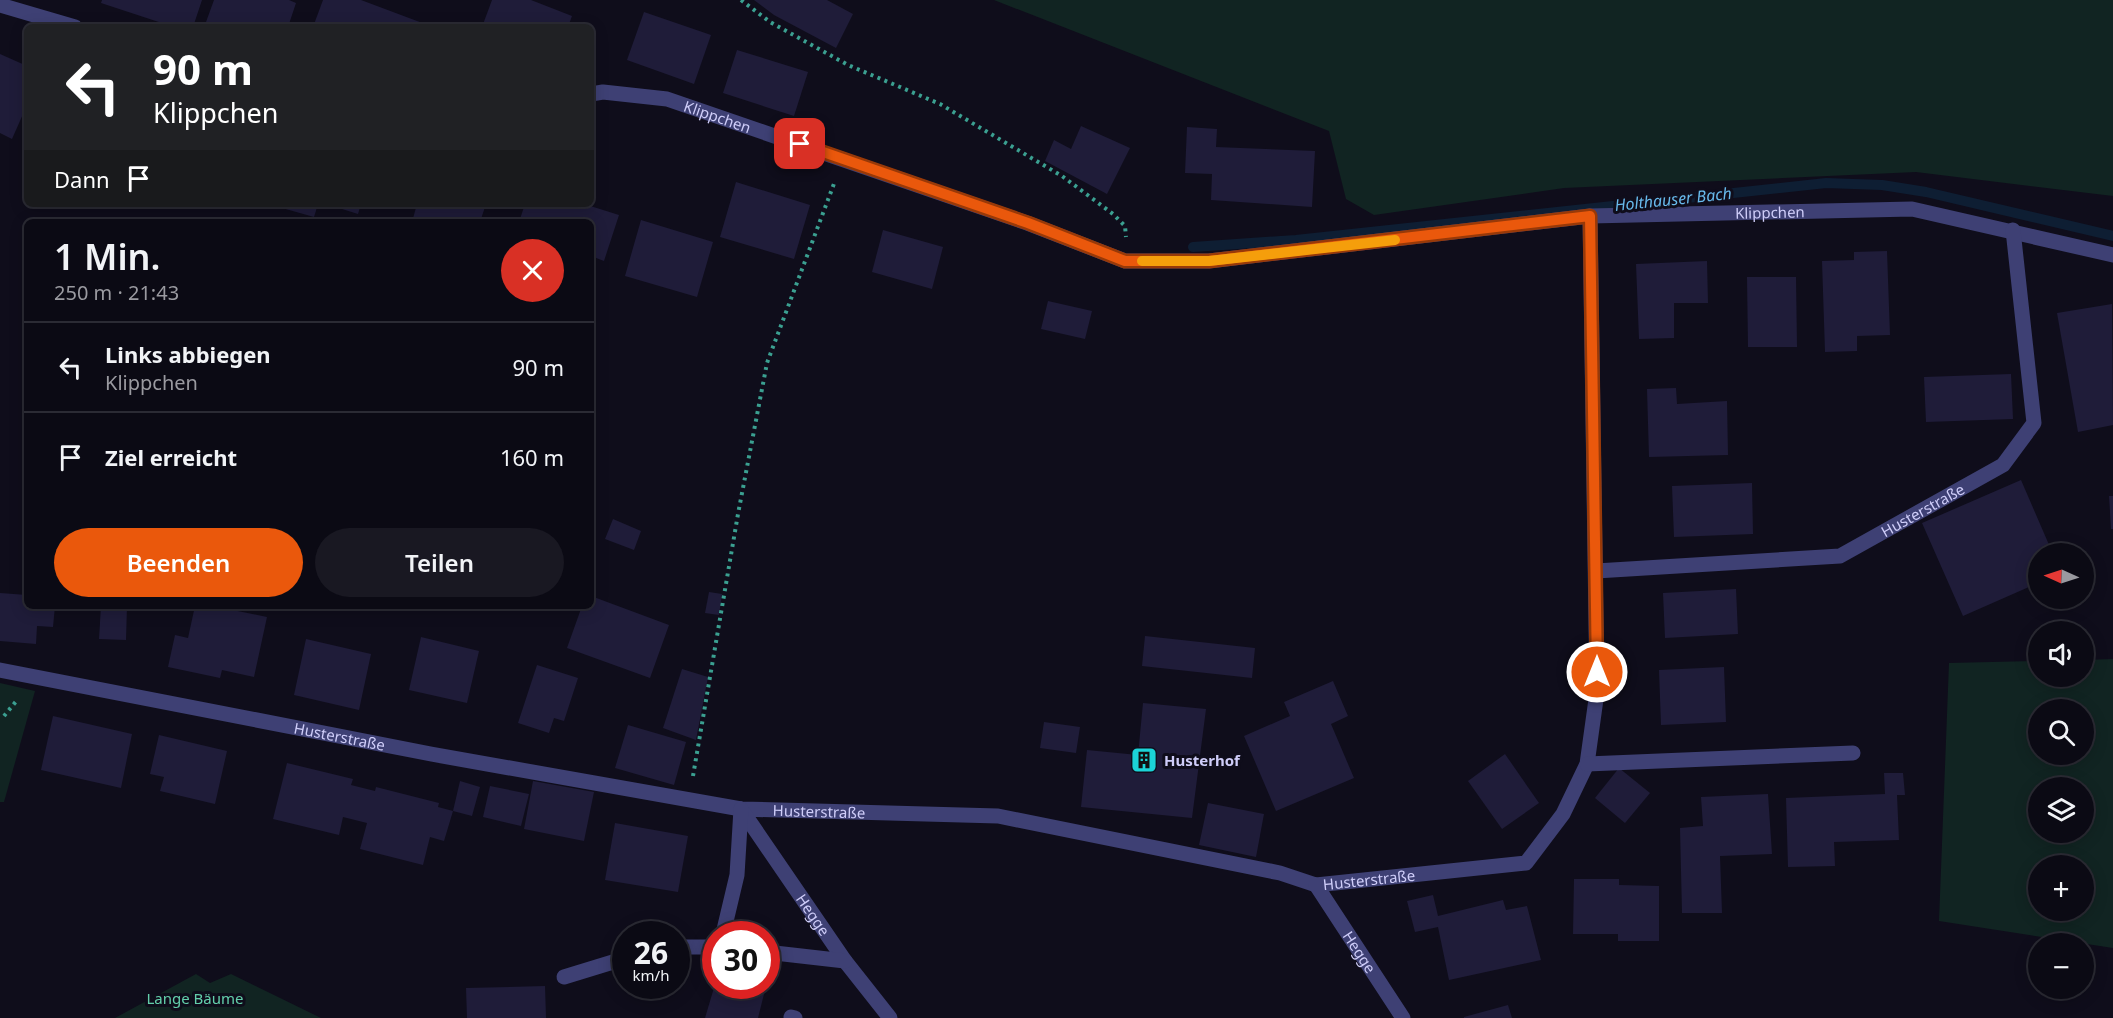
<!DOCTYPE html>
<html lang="de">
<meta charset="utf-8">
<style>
body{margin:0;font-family:"Noto Sans",sans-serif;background:#191822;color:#f1f3f6;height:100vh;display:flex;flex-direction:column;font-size:22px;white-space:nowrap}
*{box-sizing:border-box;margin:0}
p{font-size:20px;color:#9a9aa0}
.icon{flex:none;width:33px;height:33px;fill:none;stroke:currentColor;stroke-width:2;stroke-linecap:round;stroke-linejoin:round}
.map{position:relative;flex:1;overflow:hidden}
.panel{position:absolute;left:24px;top:219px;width:570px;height:390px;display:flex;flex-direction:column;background:#0b0a14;border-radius:9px;box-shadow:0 3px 15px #0003,0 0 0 2px #2b2b34}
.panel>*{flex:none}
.top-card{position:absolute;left:24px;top:24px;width:570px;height:183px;border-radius:9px;box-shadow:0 3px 15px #0003,0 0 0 2px #2b2b34;background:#202124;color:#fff;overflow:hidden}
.needle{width:39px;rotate:273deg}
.tools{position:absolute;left:2028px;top:543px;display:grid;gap:12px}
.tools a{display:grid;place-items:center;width:66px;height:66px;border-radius:50%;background:#0b0a14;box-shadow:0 3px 15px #0003,0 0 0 2px #2b2b34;font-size:30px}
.speed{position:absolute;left:612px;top:921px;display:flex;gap:12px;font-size:30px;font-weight:700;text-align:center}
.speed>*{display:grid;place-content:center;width:78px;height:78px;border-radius:50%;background:#0b0a14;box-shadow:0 3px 15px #0003,0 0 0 2px #2b2b34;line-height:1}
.speed small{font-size:15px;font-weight:400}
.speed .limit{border:9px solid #d22;background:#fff;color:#111}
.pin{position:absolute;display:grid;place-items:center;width:51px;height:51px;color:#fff;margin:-26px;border-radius:12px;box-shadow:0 3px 9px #0006}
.me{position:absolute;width:66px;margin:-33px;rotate:0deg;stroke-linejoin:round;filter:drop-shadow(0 0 4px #0008)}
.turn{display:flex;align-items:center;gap:21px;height:126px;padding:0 30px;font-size:27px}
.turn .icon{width:78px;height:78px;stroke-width:2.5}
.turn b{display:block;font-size:42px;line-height:51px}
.then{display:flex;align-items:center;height:57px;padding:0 30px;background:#0003;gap:12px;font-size:22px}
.round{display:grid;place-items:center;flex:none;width:63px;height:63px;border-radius:32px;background:#191822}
.overview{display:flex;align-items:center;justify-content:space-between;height:102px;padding:0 30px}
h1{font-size:36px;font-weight:600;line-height:45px}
.button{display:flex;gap:12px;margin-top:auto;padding:12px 30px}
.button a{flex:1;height:69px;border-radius:36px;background:#ea580c;color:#fff;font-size:24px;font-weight:600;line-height:69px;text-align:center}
.button a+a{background:#191822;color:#f1f3f6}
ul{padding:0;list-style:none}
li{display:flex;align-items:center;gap:18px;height:90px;padding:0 30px;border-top:2px solid #2b2b34}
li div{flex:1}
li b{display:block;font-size:22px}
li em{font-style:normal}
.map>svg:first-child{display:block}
.green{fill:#112422;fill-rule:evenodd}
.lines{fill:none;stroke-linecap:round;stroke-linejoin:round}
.stream{stroke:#0e1e33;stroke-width:10}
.building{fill:#1f1c39}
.path{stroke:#3ba091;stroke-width:4;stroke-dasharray:3 4.5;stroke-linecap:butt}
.minor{stroke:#3e4074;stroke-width:15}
.route-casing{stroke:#983908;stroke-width:15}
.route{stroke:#ea580c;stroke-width:10}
.slow{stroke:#f59e0b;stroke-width:10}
.labels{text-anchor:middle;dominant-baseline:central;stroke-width:6;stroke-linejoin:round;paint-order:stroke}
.street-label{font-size:15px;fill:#cfcdf9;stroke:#0f0d1b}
.poi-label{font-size:15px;font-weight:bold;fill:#cfcdf9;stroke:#0f0d1b;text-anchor:start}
.park-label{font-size:15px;fill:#63cfab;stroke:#0f0d1b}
.water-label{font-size:16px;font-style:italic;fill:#68baec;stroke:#0f0d1b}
</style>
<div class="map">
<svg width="2113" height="1018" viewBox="0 0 2113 1018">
<rect width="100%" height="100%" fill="#0f0d1b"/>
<g class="green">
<polygon points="994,0 2113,0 2113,196 1916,172 1564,188 1374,215 1346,199 1329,131"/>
<path d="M2113 659V948L1939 921 1949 663 2038 661V676H2084V660ZM2038 710H2084V754H2038ZM2038 788H2084V832H2038ZM2038 866H2084V910H2038Z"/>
<polygon points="0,683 35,691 4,802 0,802"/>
<polygon points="196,974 210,983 231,974 321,1018 115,1018"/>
</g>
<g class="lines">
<polyline class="stream" points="1193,247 1296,240 1826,183 1882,185 1926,192 2113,236"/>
</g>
<g class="building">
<polygon points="102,0 202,0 193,27 174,27 101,3"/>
<polygon points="214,0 289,0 296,3 288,27 220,27 206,22"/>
<polygon points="323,0 361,0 433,27 313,27"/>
<polygon points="492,0 531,0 572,16 568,27 482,27"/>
<polygon points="754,0 827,0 853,14 836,48 774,15"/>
<polygon points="644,12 711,35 694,84 627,60"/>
<polygon points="737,50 808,72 794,116 723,93"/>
<polygon points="0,54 27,66 27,105 12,139 0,133"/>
<polygon points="1081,126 1130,148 1107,194 1045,161 1054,140 1071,149"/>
<polygon points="1187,127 1217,129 1216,147 1315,151 1312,207 1211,200 1212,174 1185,173"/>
<polygon points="736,182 810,205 794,259 720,237"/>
<polygon points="276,204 318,204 314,217 275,206"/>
<polygon points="326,204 361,204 358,214"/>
<polygon points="417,204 486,204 480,222 412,222"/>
<polygon points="525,204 584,204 619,215 604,261 591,256 591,222 519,222"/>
<polygon points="641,220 713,242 697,297 625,276"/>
<polygon points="883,230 943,247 932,289 872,272"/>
<polygon points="1887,251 1890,335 1857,336 1857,351 1825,352 1822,261 1854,260 1854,252"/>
<polygon points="1707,261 1708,303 1674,303 1674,338 1639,339 1636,264"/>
<polygon points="1747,277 1796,277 1797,347 1748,347"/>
<polygon points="1048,301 1092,311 1085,339 1041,329"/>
<polygon points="2112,304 2113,425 2078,432 2057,313"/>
<polygon points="2011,374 2013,419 1926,422 1924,377"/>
<polygon points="1676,388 1677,404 1727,401 1728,455 1649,457 1647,389"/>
<polygon points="2021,480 2053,554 2038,554 2038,583 1963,616 1922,523"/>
<polygon points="1752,483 1753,534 1674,537 1672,486"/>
<polygon points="2109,496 2113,496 2113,529 2111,529"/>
<polygon points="613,519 641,531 634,550 605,539"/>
<polygon points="1736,589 1738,634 1665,638 1663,593"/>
<polygon points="709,592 722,594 719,615 705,613"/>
<polygon points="0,593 27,595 27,606 55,606 53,627 37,626 36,644 0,641"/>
<polygon points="591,596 669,625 650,678 567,648 582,606 591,606"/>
<polygon points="101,606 127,606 126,640 99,639"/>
<polygon points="195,606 213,606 267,617 254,677 222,670 220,678 168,667 175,635 188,638"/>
<polygon points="1145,636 1255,648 1252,678 1142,666"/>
<polygon points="421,637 479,651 467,703 409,690"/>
<polygon points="306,639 371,654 359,710 294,695"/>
<polygon points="537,665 578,678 564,721 554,718 549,733 518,723"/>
<polygon points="1724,667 1726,722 1661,725 1659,670"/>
<polygon points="682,669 708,677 696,740 663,728"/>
<polygon points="1333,681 1348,716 1331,724 1354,778 1276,811 1244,736 1290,716 1284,702"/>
<polygon points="1143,703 1206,709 1192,818 1081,807 1087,750 1138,755"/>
<polygon points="53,716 132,734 121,788 41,770"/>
<polygon points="1044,722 1080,727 1076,753 1040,748"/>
<polygon points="628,725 686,742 674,785 615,768"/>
<polygon points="159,735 227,751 215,804 160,791 164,777 150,774"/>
<polygon points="1505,754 1539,803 1502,829 1468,781"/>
<polygon points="287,763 353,779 351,785 375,791 376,787 439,803 438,807 453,811 444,841 430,837 423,865 360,849 367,823 343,817 339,835 273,819"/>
<polygon points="1619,768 1650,793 1625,823 1595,798"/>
<polygon points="1884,773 1903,773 1905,795 1897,795 1899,840 1834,842 1835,866 1788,867 1786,798 1885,794"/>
<polygon points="460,781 480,787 472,816 453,811"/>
<polygon points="533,781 594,792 584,841 524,829"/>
<polygon points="490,786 529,794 521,826 483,817"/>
<polygon points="1768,794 1772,854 1720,856 1722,913 1682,913 1680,828 1703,826 1701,797"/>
<polygon points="1208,803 1264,814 1256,857 1199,845"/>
<polygon points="615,823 688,836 678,892 605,880"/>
<polygon points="1574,879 1619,879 1619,885 1659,886 1659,941 1618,941 1618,934 1573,934"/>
<polygon points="1433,895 1438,916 1503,900 1506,910 1527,906 1541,960 1449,980 1438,927 1415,932 1407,901"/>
<polygon points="716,981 716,986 749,986 765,990 758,1018 705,1018"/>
<polygon points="545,986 546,1018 467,1018 466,988"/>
<polygon points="1508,1005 1512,1018 1464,1018 1464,1017"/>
</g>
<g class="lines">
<g class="path">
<polyline points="741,0 770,22 848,65 940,104 1062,176 1113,214 1125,226 1126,237"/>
<polyline points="4,716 18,699"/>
<polyline points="693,776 738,514 767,363 835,181"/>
</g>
<g class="minor">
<polyline points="0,5 75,27"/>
<path id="s1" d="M591 94 603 92 667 99 1027 223 1125 261H1209L1590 216 1912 209 2113 255"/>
<path id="s2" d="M1596 571 1840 556 2003 465 2034 423 2013 230"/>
<path id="s3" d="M0 670 431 754 741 809 998 816 1280 873 1316 885 1526 863 1563 814 1587 764 1597 692 1590 216"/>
<polyline points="1587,764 1853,753"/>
<path id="s4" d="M741 809 845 961 890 1018"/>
<path id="s5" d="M1316 885 1403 1018"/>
<polyline points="723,934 737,875 741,809"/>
<polyline points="676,947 716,947"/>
<polyline points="766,952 845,961"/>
<polyline points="564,977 626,958"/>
<polyline points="791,1017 795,1018"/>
</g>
</g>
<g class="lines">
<defs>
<polyline id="route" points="800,144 1028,223 1125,261 1209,261 1590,216 1597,672"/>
</defs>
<use href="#route" class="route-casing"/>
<use href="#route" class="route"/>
<polyline class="slow" points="1142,261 1209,261 1395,240"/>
</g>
<defs>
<symbol id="building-square" viewBox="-11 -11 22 22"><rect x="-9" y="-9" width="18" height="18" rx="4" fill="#1bd4d7" stroke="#0f0d1b"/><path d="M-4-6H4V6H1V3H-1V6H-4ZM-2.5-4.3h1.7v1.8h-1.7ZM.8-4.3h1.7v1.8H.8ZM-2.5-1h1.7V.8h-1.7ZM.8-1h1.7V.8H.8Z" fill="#111"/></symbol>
</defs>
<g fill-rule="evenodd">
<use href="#building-square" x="1129" y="745" width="30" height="30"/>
</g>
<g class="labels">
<g class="street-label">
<text stroke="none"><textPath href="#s1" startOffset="130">Klippchen</textPath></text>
<text stroke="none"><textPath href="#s1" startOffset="1210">Klippchen</textPath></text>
<text stroke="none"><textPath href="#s2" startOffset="339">Husterstraße</textPath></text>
<text stroke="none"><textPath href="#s3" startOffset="346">Husterstraße</textPath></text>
<text stroke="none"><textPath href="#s3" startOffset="832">Husterstraße</textPath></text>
<text stroke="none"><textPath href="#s3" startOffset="1390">Husterstraße</textPath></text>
<text stroke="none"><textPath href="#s4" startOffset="128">Hegge</textPath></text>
<text stroke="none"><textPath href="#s5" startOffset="80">Hegge</textPath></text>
</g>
<g class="poi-label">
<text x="1164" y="760">Husterhof</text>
</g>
<g class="park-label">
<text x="195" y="998">Lange Bäume</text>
</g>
<g class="water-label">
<text transform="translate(1673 199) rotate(-6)">Holthauser Bach</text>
</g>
</g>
</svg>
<div class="tools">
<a><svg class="needle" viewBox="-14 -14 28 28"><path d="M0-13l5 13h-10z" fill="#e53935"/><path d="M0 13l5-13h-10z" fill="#9a9aa0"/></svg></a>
<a><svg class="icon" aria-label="sound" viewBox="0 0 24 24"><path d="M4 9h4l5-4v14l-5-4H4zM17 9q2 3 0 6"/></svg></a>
<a><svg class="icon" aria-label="search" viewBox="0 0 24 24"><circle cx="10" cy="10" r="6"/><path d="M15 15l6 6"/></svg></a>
<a><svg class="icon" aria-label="layers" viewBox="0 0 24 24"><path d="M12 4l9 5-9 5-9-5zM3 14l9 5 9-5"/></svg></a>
<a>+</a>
<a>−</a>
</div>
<div class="speed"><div>26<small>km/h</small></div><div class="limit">30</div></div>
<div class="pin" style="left:800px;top:144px;background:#d93025"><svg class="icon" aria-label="arrive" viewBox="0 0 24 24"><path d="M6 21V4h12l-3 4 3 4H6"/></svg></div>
<svg class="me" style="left:1597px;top:672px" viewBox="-20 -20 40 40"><circle r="17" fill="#ea580c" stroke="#fff" stroke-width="3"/><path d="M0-11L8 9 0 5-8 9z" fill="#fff"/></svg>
<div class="top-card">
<div class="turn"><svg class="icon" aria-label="left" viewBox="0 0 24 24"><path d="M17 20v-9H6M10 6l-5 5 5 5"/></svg><div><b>90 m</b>Klippchen</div></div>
<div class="then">Dann<svg class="icon" aria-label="arrive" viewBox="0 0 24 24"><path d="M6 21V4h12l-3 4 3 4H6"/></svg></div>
</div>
<section class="panel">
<div class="overview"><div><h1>1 Min.</h1><p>250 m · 21:43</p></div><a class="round" style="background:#d93025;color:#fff"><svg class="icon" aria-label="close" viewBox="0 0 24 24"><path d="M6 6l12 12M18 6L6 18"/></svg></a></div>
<ul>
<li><svg class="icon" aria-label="left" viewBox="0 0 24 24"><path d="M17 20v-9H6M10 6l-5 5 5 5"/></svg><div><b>Links abbiegen</b><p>Klippchen</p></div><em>90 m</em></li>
<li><svg class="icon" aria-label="arrive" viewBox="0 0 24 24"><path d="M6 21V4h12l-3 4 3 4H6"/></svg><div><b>Ziel erreicht</b></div><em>160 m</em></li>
</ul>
<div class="button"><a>Beenden</a><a>Teilen</a></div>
</section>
</div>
